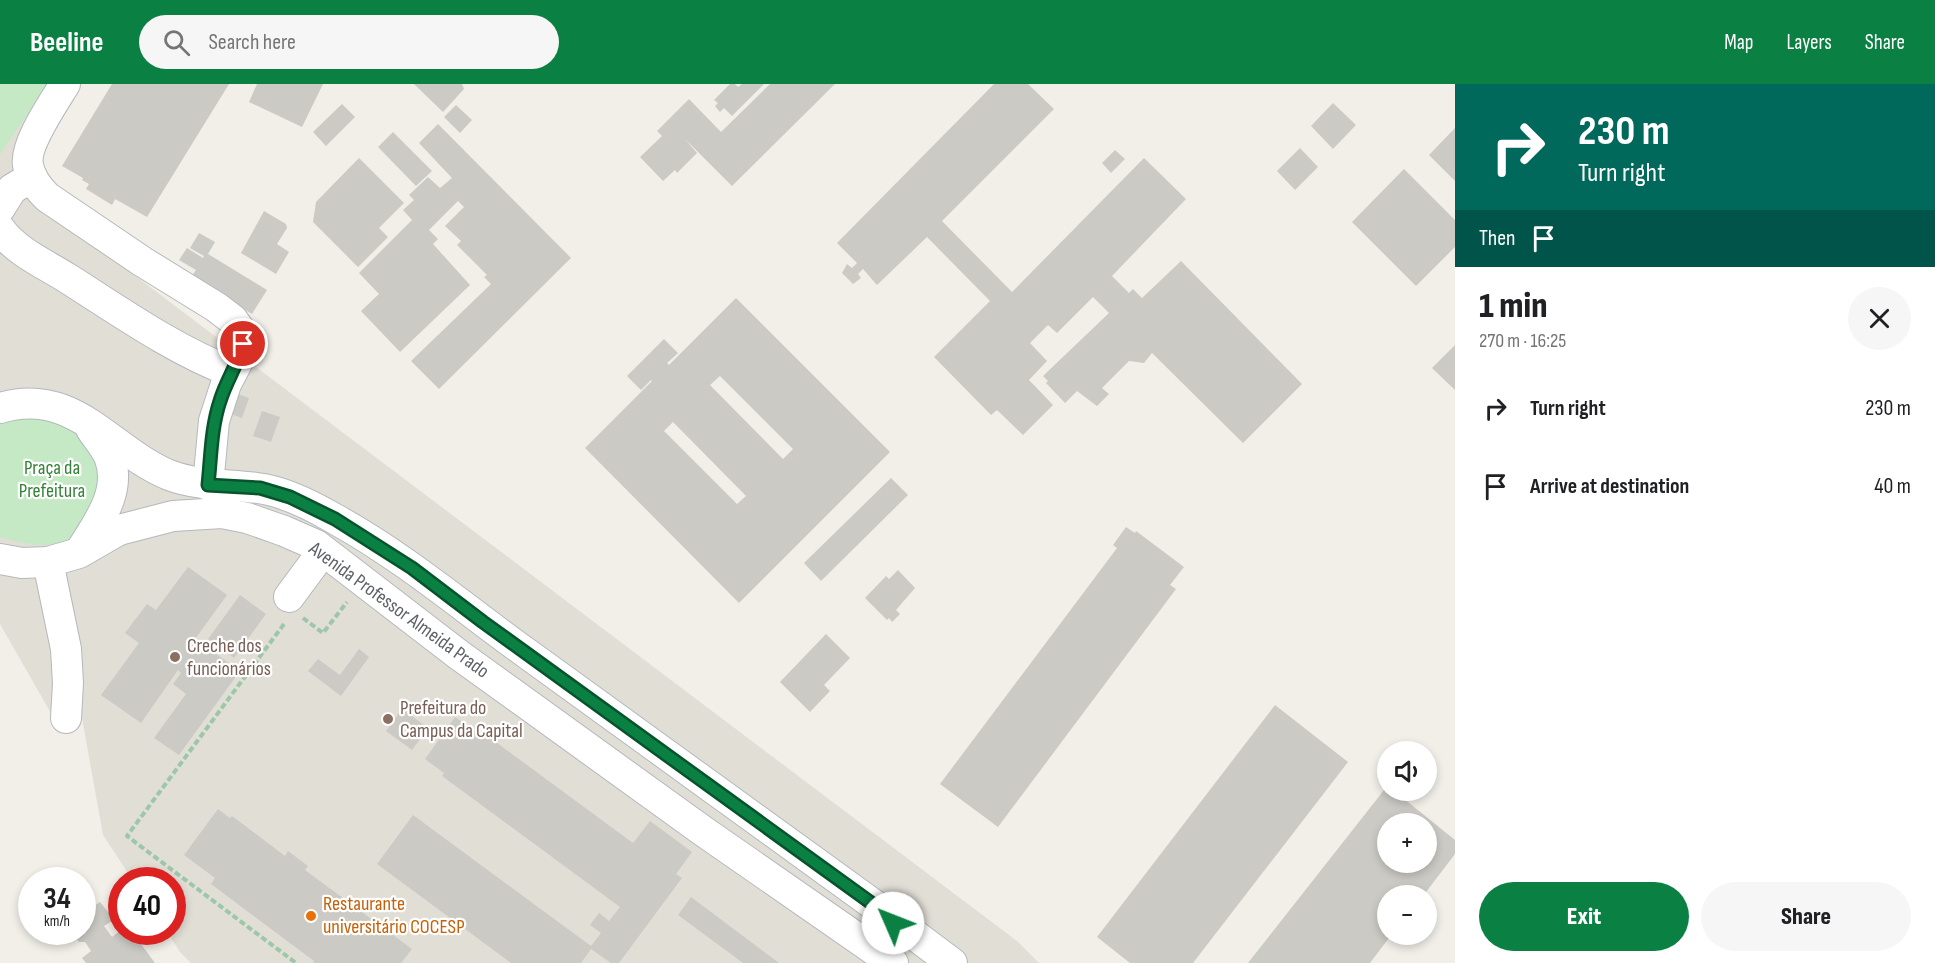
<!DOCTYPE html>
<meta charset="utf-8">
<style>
body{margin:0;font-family:"Sofia Sans Condensed",sans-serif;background:#f6f6f6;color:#202124;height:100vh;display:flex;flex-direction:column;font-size:22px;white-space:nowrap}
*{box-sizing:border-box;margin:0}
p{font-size:20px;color:#757577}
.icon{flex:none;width:33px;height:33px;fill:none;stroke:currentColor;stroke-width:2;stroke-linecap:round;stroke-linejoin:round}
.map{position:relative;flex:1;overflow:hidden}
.details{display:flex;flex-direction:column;background:#fff;width:480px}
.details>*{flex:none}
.hud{background:#00695c;color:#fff;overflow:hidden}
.fabs{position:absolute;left:1377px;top:657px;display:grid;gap:12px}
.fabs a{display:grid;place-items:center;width:60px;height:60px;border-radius:50%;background:#fff;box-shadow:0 3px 9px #0003;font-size:30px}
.speed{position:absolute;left:18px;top:783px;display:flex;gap:12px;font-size:30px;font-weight:700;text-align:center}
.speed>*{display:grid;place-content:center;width:78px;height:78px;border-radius:50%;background:#fff;box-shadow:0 3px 9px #0003;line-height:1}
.speed small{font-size:15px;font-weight:400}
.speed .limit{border:9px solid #d22;background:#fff;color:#111}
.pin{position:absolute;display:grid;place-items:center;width:51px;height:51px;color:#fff;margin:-26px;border:3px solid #fff;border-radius:50%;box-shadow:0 2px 6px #0007}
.me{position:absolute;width:66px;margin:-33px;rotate:314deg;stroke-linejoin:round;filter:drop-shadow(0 0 4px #0008)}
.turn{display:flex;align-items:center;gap:21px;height:126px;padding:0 24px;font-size:27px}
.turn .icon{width:78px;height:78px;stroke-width:2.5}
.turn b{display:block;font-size:42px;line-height:51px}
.then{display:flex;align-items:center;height:57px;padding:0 24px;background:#0003;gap:12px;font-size:22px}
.round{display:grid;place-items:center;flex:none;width:63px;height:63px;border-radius:32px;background:#f6f6f6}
.summary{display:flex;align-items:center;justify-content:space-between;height:102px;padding:0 24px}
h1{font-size:36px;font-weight:800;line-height:45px}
.cta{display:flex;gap:12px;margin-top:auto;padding:12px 24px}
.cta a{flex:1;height:69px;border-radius:36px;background:#0b8043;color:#fff;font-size:24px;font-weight:800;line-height:69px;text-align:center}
.cta a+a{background:#f6f6f6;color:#202124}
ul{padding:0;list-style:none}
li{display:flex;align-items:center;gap:18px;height:78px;padding:0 24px}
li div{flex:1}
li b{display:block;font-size:22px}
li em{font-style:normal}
header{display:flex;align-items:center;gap:36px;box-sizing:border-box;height:84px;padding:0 30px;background:#0b8043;color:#fff}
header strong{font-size:28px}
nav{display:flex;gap:33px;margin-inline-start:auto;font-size:21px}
.search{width:420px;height:54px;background:#f6f6f6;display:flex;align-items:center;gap:15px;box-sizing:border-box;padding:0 21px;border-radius:33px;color:#757577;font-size:22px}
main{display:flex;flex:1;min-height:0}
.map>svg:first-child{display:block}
.education{fill:#e1ded6}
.green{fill:#c5e8c5}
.building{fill:#cccac5;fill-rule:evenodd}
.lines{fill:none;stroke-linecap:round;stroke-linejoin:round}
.minor-casing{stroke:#b5b8bc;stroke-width:32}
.path{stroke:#9cc7a9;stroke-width:4;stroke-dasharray:6 3;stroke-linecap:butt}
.minor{stroke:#fff;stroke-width:30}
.route-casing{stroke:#07532c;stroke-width:15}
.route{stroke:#0b8043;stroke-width:10}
.education-dot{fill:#8d6e63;stroke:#fff;stroke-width:2}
.food-dot{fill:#e8710a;stroke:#fff;stroke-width:2}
.labels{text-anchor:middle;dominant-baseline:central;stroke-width:4.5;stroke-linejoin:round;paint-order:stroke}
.park-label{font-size:20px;fill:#348238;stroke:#fff}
.street-label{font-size:20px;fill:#5f6368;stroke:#fff}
.education-label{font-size:20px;fill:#785e54;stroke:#fff;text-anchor:start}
.food-label{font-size:20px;fill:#c56008;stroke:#fff;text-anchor:start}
</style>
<header>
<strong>Beeline</strong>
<div class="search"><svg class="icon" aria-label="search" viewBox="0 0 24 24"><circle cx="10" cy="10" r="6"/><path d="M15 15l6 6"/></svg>Search here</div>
<nav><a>Map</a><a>Layers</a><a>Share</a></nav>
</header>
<main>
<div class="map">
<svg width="1455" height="879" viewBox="0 0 1455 879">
<rect width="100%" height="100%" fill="#f1efe8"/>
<polygon class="education" points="0,0 76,0 12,99 1017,857 1039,879 191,879 180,868 167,848 172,848 172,796 126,796 130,792 103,751 82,634 52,631 0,540"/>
<g class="green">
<polygon points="0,0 48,0 0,70"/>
<path d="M17 331 54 337 85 354 107 397C101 409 92 435 84 444 64 469 26 461 0 453V332Z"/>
</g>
<g class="building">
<polygon points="112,0 229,0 147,133 115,115 112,121 86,105 89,100 82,96 83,94 62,82"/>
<polygon points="257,0 323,0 302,43 249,18"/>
<polygon points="414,0 462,0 464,5 443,28"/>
<polygon points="730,0 735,0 738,3 742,0 764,0 732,32 724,24 720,28 715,22 718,19 714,16"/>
<polygon points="770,0 835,0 732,102 685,55 697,69 677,89 675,86 663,97 640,73 662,52 657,47 689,15 721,48"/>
<polygon points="994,0 1028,0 1054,25 942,137 1012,208 1144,74 1186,115 1112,192 1129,209 1133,205 1142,214 1181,177 1302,300 1243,359 1152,269 1144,279 1129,277 1102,304 1109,310 1097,322 1077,307 1065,319 1046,299 1048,297 1043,292 1109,229 1093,213 1057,249 1048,241 1030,259 1047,277 1029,296 1053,321 1023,351 997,326 991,331 934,273 990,217 927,153 877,201 863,185 858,190 861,194 853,200 842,189 847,180 852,184 857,179 837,159"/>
<polygon points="1333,19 1356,41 1333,65 1311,42"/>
<polygon points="342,20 355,33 326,62 313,48"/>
<polygon points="456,21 472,36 460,49 444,33"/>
<polygon points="438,40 571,174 439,305 411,277 491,200 484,193 487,191 457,161 461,157 445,142 464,123 458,117 429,146 438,155 433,160 470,201 400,268 361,227 379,210 359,189 412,136 403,126 414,116 409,111 428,93 440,104 452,94 419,59"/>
<polygon points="1455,44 1455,97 1429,71"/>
<polygon points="393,48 432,87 416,102 378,63"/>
<polygon points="1300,64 1318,83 1295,106 1277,87"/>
<polygon points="1115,66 1125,75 1111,89 1102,79"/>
<polygon points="359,74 404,119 379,144 388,153 358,183 313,138 316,118"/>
<polygon points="1404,85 1455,136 1455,163 1416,202 1352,138"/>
<polygon points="264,127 286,140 287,144 277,160 289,168 276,190 241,169"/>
<polygon points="199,149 215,158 208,170 267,206 252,230 191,193 196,186 179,176 187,164 203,174 204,172 190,164"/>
<path d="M736 214 890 368 739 519 585 364 652 297 651 296 641 306 627 292 664 255 678 269 667 279 669 281ZM720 292 793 365 783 375 710 301ZM673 338 746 412 737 420 664 347Z"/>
<polygon points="1455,261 1455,306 1432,284"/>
<polygon points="232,308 249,314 242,334 225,328"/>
<polygon points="262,327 280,333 271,358 253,352"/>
<polygon points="891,394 908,411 821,497 804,479"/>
<polygon points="1126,443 1135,449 1136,447 1184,483 1170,501 1176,505 998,743 940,700 1117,464 1113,461"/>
<polygon points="188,483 227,511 195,555 240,587 179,671 154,654 186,610 173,600 181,589 178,586 141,639 101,611 139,559 125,549 147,520 156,526"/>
<polygon points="898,486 915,504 896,526 900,530 892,538 889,534 887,536 865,514 886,492 889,495"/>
<polygon points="240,511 266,530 234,574 208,555"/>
<polygon points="826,550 850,574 824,601 830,607 810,628 780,598"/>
<polygon points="359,565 369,573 341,612 308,587 318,575 340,591"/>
<polygon points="1275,621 1348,678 1193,879 1130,879 1097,853"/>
<polygon points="402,625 428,644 412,666 386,647"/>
<polygon points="455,633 476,648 478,645 633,759 650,737 692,768 676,790 682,794 619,879 611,879 591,865 581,879 511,879 377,780 413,731 591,862 601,849 590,841 599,829 609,837 620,823 442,692 444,689 425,675"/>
<path d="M1388 701V706H1393L1455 756V770L1423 812H1388V850H1392L1370 879H1248ZM1388 740H1426V778H1388Z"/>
<polygon points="218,725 230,734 232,732 285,772 288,767 308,782 305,786 412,865 401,879 313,879 314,877 211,800 215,794 184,771"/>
<polygon points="691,813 779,879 743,879 678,831"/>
<polygon points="100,818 113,834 112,837 104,842 112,853 122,845 122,848 132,848 155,879 86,879 82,874 91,867 85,858 79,858 71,848 82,848 82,830"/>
</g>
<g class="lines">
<defs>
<g id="minor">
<path d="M65 0C54 18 24 61 28 81 30 94 38 104 47 113L143 178 216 223 233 236 240 246 243 260 239 275 226 300 214 337 208 401"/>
<polyline points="0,124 12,105 32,93"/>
<path d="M0 145C15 167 45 180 67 194 119 227 174 266 232 288"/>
<path d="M0 324C74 302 109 366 169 391 198 402 227 400 257 404 284 407 313 422 335 435 404 473 465 525 529 571 650 659 771 746 892 834L952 879"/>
<path d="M81 466C98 439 123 406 109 372 105 363 97 354 91 345"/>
<polyline points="0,475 22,479 48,478 79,469 119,446 173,432 222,429 247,434 284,447 316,461 459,571 703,747 893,879"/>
<polyline points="48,478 66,565 68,599 66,634"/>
<polyline points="289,513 323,467"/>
</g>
</defs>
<use href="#minor" class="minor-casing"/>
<g class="path">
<polyline points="303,534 323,549 347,518"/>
<polyline points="284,540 127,752 296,879"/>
</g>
<use href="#minor" class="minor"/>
</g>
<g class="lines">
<defs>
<path id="route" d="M243 260C238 280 226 297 220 317 211 344 211 373 208 401L260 404 290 413 335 435 412 484 483 538 892 834 893 839"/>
</defs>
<use href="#route" class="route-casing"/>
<use href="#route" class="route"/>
</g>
<g class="education-dot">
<circle cx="175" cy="573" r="6"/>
<circle cx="388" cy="635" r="6"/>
</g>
<circle class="food-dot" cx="311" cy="832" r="6"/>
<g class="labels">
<g class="park-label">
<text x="52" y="384">Praça da<tspan x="52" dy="23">Prefeitura</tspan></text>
</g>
<g class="street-label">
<text transform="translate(399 526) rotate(36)">Avenida Professor Almeida Prado</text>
</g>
<g class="education-label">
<text x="187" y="562">Creche dos<tspan x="187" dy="23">funcionários</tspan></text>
<text x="400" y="624">Prefeitura do<tspan x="400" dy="23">Campus da Capital</tspan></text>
</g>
<g class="food-label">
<text x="323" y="820">Restaurante<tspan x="323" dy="23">universitário COCESP</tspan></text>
</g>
</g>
</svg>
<div class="fabs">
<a><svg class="icon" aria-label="sound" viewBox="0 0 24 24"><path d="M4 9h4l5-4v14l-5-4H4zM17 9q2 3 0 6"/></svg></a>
<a>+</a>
<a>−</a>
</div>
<div class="speed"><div>34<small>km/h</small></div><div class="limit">40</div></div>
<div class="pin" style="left:243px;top:260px;background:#d93025"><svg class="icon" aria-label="arrive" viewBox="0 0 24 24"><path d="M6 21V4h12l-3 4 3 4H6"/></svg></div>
<svg class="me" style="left:893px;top:839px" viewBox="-20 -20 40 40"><circle r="19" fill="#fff"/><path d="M0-13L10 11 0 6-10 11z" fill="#0b8043"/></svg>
</div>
<section class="details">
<div class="hud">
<div class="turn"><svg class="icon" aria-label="right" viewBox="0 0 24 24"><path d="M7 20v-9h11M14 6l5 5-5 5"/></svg><div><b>230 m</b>Turn right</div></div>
<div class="then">Then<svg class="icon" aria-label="arrive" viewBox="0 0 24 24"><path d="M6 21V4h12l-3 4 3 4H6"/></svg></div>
</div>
<div class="summary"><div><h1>1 min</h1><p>270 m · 16:25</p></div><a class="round"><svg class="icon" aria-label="close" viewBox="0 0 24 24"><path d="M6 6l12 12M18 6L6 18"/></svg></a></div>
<ul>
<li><svg class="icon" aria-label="right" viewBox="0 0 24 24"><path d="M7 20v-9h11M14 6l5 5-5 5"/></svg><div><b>Turn right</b></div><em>230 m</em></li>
<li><svg class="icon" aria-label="arrive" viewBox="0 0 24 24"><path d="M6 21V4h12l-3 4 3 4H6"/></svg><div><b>Arrive at destination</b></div><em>40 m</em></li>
</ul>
<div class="cta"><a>Exit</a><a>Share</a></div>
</section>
</main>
